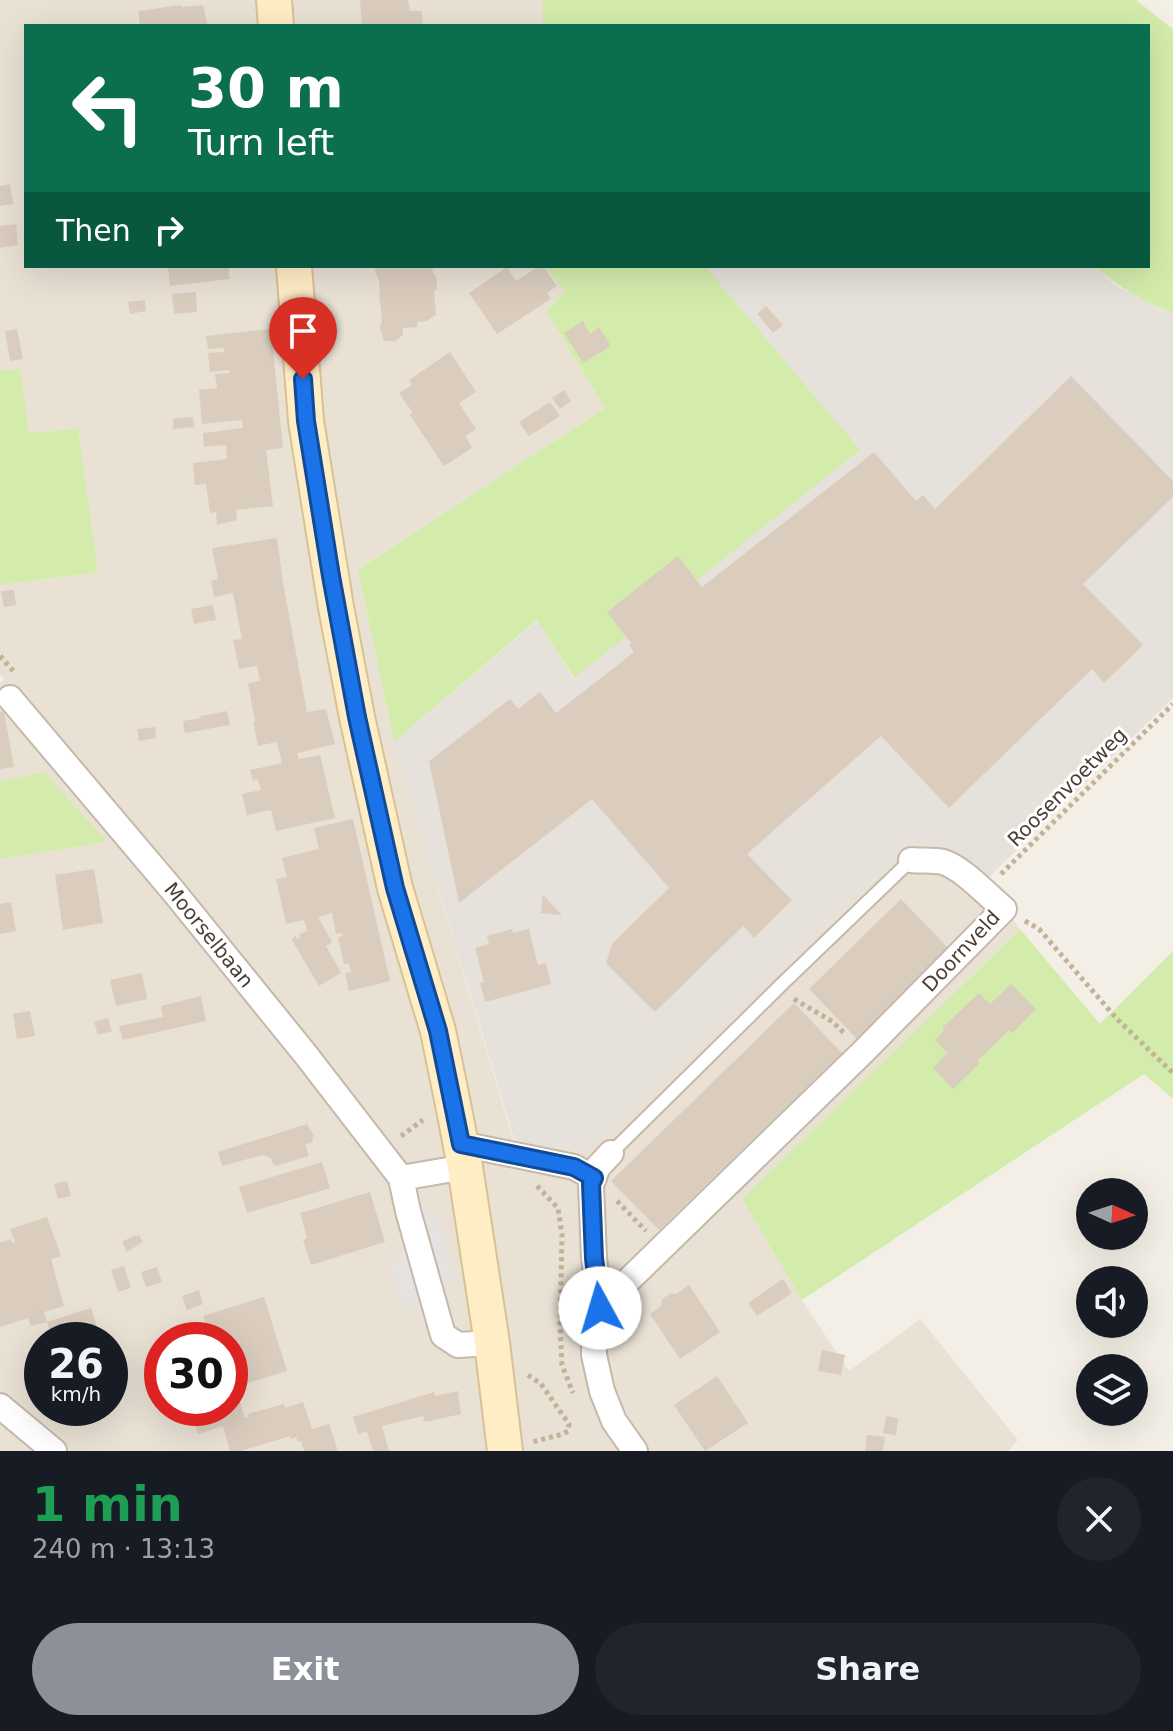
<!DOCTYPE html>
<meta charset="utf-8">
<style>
body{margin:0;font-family:"DejaVu Sans",sans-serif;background:#20242c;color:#f1f3f6;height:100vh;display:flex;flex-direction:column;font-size:30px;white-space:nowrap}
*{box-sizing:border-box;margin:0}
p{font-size:26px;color:#9ea1a6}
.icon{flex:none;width:44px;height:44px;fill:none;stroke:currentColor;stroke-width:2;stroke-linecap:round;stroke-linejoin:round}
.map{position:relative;height:1451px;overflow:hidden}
.sheet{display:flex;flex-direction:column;background:#171b24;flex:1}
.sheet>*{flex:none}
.banner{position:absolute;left:24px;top:24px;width:1126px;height:244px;border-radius:0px;box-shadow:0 8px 32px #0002;background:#0b6e4f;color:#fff;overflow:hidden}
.needle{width:52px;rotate:93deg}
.buttons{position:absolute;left:1076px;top:1178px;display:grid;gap:16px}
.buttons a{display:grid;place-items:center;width:72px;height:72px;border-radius:50%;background:#171b24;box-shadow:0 8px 32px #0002;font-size:40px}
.speed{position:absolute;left:24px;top:1322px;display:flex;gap:16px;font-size:40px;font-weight:700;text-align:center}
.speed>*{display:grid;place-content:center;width:104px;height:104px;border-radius:50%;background:#171b24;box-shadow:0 8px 32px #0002;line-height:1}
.speed small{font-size:20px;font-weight:400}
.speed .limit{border:12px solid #d22;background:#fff;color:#111}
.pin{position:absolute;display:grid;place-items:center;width:68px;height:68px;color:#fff;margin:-82px -34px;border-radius:50% 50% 50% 0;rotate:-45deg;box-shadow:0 0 8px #0007}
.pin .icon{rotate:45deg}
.me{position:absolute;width:88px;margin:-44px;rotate:354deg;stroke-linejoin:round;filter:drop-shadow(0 0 6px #0008)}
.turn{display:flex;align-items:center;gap:28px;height:168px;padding:0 32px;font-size:36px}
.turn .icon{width:104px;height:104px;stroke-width:2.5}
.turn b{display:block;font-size:56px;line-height:68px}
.then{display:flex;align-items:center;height:76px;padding:0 32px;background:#0003;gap:16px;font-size:30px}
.round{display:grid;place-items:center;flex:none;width:84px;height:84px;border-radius:42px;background:#20242c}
.head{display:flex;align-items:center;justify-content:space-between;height:136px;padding:0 32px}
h1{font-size:48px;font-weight:600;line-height:60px;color:#1e9e55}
.action{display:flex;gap:16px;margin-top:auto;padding:16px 32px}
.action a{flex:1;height:92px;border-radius:48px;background:#8c9099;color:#fff;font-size:32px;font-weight:600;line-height:92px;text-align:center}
.action a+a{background:#20242c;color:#f1f3f6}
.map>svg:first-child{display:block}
.residential{fill:#e9e1d4;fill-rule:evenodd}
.industrial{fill:#e6e1db}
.green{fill:#d3ecac}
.parking{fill:#e5e2df}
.building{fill:#dacdbe}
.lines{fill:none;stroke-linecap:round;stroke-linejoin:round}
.service-casing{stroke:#c4b9ab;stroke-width:16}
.minor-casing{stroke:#c4b9ab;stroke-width:28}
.secondary-casing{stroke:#d8c193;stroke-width:38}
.path{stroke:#c3b198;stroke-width:5;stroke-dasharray:4 4;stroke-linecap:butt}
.service{stroke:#fff;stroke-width:12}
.minor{stroke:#fff;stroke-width:24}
.secondary{stroke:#ffedc6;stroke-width:34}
.route-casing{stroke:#114b97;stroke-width:20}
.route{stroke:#1a73e8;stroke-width:14}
.labels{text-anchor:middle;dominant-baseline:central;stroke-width:6;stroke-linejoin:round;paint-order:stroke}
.street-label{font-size:20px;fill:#483f35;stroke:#fff}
</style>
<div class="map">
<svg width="1173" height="1451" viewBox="0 0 1173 1451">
<rect width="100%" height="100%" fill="#f4efe6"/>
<path class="residential" d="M0 0H543V26H26V266H545L565 292 546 311 605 408 358 570 394 742 514 1142 759 990 913 843 952 851 986 880 1020 929 742 1199 802 1300 849 1371 920 1319 1018 1440 1008 1451H0V859L106 842 44 773 0 781V684L4 679 0 674V585L98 572 77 428 28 433 20 370 0 371ZM42 1340H110V1408H42ZM162 1340H230V1408H162Z"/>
<polygon class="industrial" points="705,266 1095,266 1115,285 1158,308 1173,313 1173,698 986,880 952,851 913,843 759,990 586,1151 515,1142 394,742 538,620 573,678 859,450"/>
<g class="green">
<path d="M543 0H1136L1173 29V313C1144 303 1118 287 1095 266H1148V26H543Z"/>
<polygon points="545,266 705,266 860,450 574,678 537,620 394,742 358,570 605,408 546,311 565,292"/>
<polygon points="20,369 29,433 78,428 98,572 0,585 0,371"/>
<polygon points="44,772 107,842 0,859 0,781"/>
<polygon points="1020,929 1100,1024 1173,951 1173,1099 1144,1074 802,1300 742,1199"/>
</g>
<g class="parking">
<polygon points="416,1204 442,1219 438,1228 447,1232 442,1242 451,1247 446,1256 454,1261 450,1270 459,1275 454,1284 436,1274"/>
<polygon points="410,1245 424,1295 405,1313 389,1266"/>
</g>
<g class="building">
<polygon points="360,0 408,0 410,11 422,11 423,26 362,26"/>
<polygon points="181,5 182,7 203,5 208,26 140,26 138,11"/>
<polygon points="10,184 13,204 0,206 0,186"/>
<polygon points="16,224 18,245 0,248 0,226"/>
<polygon points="168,266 228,266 230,279 170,286"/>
<polygon points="376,266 432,266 433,273 436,276 437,288 434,291 436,315 426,321 417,322 417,327 403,328 403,335 395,341 384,341 380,328 382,320 379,293 380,293 379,281 375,272"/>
<polygon points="539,266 543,266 557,286 547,293 551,299 497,334 469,293 507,267 516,281"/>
<polygon points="196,292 197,312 174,314 172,294"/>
<polygon points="145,300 146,311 130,314 128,302"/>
<polygon points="766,306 783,325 773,333 757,314"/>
<polygon points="583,321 590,334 599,327 611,346 583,363 564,333"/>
<polygon points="17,329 23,359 10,361 5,331"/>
<polygon points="271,329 283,448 266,450 273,506 236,510 237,520 217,525 216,512 210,513 206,484 195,485 193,463 227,459 226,445 204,447 203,433 243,428 242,420 202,424 199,390 217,388 215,374 230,373 229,370 210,372 208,353 224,352 224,348 208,349 206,336"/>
<polygon points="450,352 476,392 459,403 476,429 465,436 472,448 444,466 410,415 413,413 399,393 412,385 409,380"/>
<polygon points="1071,376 1173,481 1173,497 1083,584 1143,645 1104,683 1092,669 949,808 881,736 747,854 792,900 754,938 743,926 655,1012 606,963 612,944 669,888 592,799 459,903 429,761 510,699 518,709 540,692 556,713 634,652 629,645 631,643 607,612 678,556 702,587 874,452 916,501 923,495 935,509"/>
<polygon points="564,390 571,401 560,409 552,398"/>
<polygon points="550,402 560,416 529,436 519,422"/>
<polygon points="193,417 194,427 173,429 173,419"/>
<polygon points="277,538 283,583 307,712 326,709 335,744 297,753 299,759 320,755 335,818 276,831 271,810 247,815 242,794 261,790 258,779 253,781 250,770 282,763 277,742 258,746 253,722 255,722 248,683 260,681 257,666 239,669 233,640 242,639 233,593 214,597 211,581 218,579 212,548"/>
<polygon points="14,590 16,605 4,607 1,591"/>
<polygon points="213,605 216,620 194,624 191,609"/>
<polygon points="4,711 14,767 0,769 0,712"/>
<polygon points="227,711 230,725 185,733 183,721 201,718 200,716"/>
<polygon points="155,727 156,738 139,741 137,729"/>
<polygon points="353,819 390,981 349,991 345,973 351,972 349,963 344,964 338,937 343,936 342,933 336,934 332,913 318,917 332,942 326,946 341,973 319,986 292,940 295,935 297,939 301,937 299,934 307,931 306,925 303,920 286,924 276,879 287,877 282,858 319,849 314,828"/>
<polygon points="94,869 103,923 63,930 55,875"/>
<polygon points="543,895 562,915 541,913"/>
<polygon points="901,899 949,949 857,1039 809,989"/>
<polygon points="11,902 16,931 0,934 0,904"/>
<polygon points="512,929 513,933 529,929 538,965 546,963 551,984 485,1002 480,983 484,982 475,948 489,944 487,936"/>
<polygon points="142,973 147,999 116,1006 110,980"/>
<polygon points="1011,984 1036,1009 1012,1033 1009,1030 977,1061 980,1063 953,1089 933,1068 947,1053 935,1040 944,1030 942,1028 979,993 990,1004"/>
<polygon points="201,996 206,1021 123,1040 119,1026 163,1017 161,1006"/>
<polygon points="794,1003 842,1053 659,1230 611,1181"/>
<polygon points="30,1011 35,1036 17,1039 13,1014"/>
<polygon points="108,1018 112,1031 98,1035 94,1022"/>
<polygon points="307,1124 314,1136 312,1139 313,1142 305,1145 309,1156 276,1166 272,1163 271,1158 262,1155 222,1166 218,1152"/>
<polygon points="322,1162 330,1188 247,1213 239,1187"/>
<polygon points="67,1181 71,1196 58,1199 54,1184"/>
<polygon points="370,1192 385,1242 311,1265 303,1240 307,1238 300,1213"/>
<polygon points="47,1217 61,1256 51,1259 64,1306 44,1312 47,1322 91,1308 101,1340 53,1340 47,1322 31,1326 28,1318 0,1327 0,1243 11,1239 12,1243 15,1242 10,1229"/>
<polygon points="135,1235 136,1237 139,1235 143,1242 127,1252 122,1242"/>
<polygon points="124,1266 131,1288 118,1292 111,1270"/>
<polygon points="157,1267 162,1282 146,1287 141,1272"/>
<polygon points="783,1279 792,1293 757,1316 748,1303"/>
<polygon points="689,1285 720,1332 680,1359 650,1314 661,1306 662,1299 671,1293 676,1294"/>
<polygon points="199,1290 203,1304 187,1310 182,1296"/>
<polygon points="264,1297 287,1371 235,1387 245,1418 249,1417 248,1414 284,1404 285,1408 303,1402 312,1429 329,1424 338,1451 304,1451 301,1441 298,1442 296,1437 291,1439 290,1436 241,1451 230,1451 223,1426 198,1434 190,1408 230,1408 230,1340 211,1340 203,1316"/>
<polygon points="822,1350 845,1355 841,1375 818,1371"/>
<polygon points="717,1376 748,1423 705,1451 674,1405"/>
<polygon points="458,1391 461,1414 425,1422 423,1416 382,1426 389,1451 373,1451 367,1431 358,1434 353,1417 434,1392 435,1396"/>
<polygon points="886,1416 898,1418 896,1435 883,1433"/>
<polygon points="867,1435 885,1437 883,1451 865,1451"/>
</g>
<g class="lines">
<defs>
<polyline id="service" points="611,1153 781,985 911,860"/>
<g id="minor">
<polyline points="10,698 174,892 306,1055 401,1178 408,1211 443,1335 458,1345 492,1343"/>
<polyline points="461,1144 574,1167 594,1178"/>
<polyline points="611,1153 598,1167 591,1184 594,1258 600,1308 594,1329 594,1355 602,1391 614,1421 635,1451"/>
<polyline points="401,1178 465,1167"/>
<path d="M600 1308 864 1051 1004 909C987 895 963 868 943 862 934 860 921 861 911 860"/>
<polyline points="0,1406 54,1451"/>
</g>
<g id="secondary">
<polyline points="274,0 276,26"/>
<polyline points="294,266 306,421 336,607 357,717 395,888 438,1031 454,1109 465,1167 492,1343 505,1451"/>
</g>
</defs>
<use href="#service" class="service-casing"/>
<use href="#minor" class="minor-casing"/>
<use href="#secondary" class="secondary-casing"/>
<g class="path">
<polyline points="0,656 15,673"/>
<polyline points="1001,874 1173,704"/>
<polyline points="1025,921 1039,929 1117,1019 1173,1073"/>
<polyline points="794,999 833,1022 845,1034"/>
<polyline points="401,1136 423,1120"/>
<polyline points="537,1186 558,1208 562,1235 560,1327 562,1365 573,1393"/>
<polyline points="617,1201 646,1231"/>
<polyline points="528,1375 541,1384 569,1424 568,1431 563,1434 532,1442"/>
</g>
<use href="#service" class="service"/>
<use href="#minor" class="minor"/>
<use href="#secondary" class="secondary"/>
</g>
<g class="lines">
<defs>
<polyline id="route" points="303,379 306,421 331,576 357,717 395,888 438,1031 461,1144 574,1167 594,1178 591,1184 594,1258 600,1308"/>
</defs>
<use href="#route" class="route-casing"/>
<use href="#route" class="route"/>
</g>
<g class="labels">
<g class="street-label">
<text transform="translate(1067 787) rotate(-45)">Roosenvoetweg</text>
<text transform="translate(209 935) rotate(51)">Moorselbaan</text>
<text transform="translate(961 951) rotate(-47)">Doornveld</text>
</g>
</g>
</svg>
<div class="buttons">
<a><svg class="needle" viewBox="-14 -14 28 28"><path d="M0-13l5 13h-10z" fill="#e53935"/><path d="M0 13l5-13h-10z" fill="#9ea1a6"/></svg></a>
<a><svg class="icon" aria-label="sound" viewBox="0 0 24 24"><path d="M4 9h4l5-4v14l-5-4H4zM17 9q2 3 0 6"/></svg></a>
<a><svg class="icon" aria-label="layers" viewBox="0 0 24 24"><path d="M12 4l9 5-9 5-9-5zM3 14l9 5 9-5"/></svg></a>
</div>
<div class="speed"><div>26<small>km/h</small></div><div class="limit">30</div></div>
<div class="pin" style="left:303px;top:379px;background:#d93025"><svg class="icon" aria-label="arrive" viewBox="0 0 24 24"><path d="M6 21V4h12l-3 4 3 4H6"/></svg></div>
<svg class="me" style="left:600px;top:1308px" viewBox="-20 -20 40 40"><circle r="19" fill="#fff"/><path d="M0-13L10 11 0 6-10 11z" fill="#1a73e8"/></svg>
<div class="banner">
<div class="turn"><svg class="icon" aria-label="left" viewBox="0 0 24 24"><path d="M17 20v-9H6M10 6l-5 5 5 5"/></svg><div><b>30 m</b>Turn left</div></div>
<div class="then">Then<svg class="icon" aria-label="right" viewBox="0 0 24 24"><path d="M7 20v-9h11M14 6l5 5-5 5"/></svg></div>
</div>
</div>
<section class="sheet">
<div class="head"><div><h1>1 min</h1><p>240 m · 13:13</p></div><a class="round"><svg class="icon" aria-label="close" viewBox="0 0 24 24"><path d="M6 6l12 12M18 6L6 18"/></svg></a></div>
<div class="action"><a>Exit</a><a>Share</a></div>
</section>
